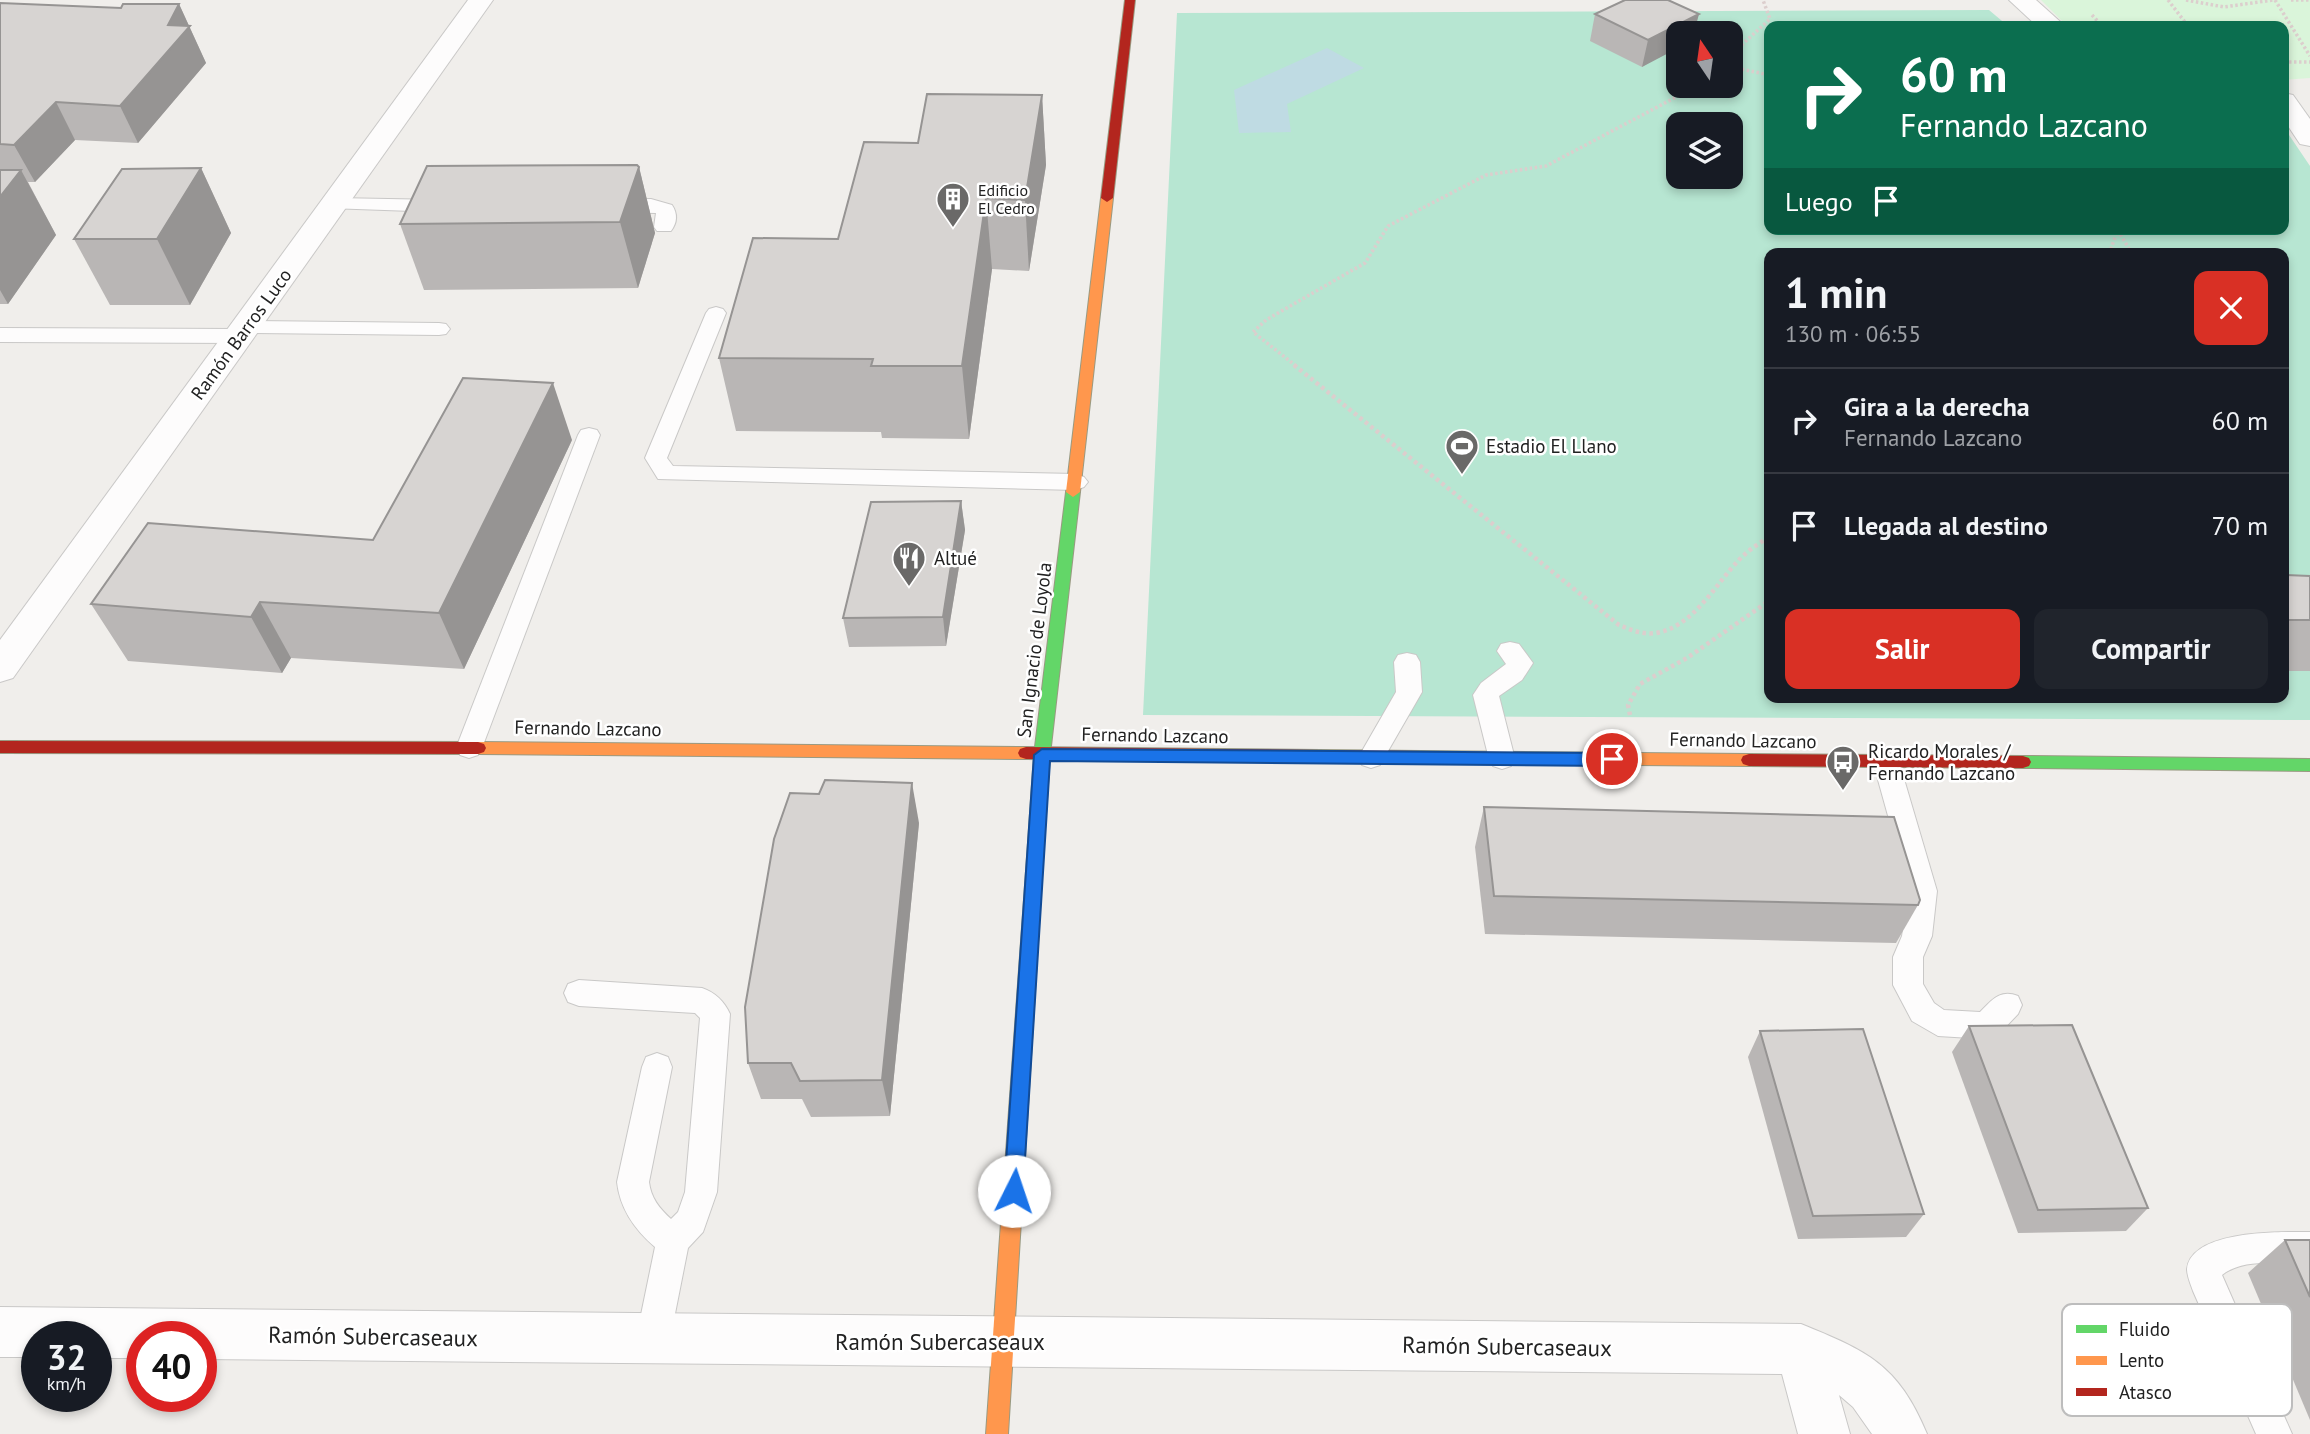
<!DOCTYPE html>
<html lang="es">
<meta charset="utf-8">
<style>
body{margin:0;font-family:"PT Sans",sans-serif;background:#20242c;color:#f1f3f6;height:100vh;display:flex;flex-direction:column;font-size:26px;white-space:nowrap}
*{box-sizing:border-box;margin:0}
p{font-size:23px;color:#9ea1a6}
.icon{flex:none;width:38px;height:38px;fill:none;stroke:currentColor;stroke-width:2;stroke-linecap:round;stroke-linejoin:round}
.map{position:relative;flex:1;overflow:hidden}
.details{position:absolute;left:1764px;top:248px;width:525px;height:455px;display:flex;flex-direction:column;background:#171b24;border-radius:14px;box-shadow:0 4px 10px #0003}
.details>*{flex:none}
.hud{position:absolute;left:1764px;top:21px;width:525px;height:214px;border-radius:14px;box-shadow:0 4px 10px #0003;background:#0b6e4f;color:#fff;overflow:hidden}
.needle{width:46px;rotate:347deg}
.fabs{position:absolute;left:1666px;top:21px;display:grid;gap:14px}
.fabs a{display:grid;place-items:center;width:77px;height:77px;border-radius:14px;background:#171b24;box-shadow:0 4px 10px #0003;font-size:35px}
.speed{position:absolute;left:21px;top:1321px;display:flex;gap:14px;font-size:35px;font-weight:700;text-align:center}
.speed>*{display:grid;place-content:center;width:91px;height:91px;border-radius:50%;background:#171b24;box-shadow:0 4px 10px #0003;line-height:1}
.speed small{font-size:18px;font-weight:400}
.speed .limit{border:10px solid #d22;background:#fff;color:#111}
.pin{position:absolute;display:grid;place-items:center;width:60px;height:60px;color:#fff;margin:-30px;border:4px solid #fff;border-radius:50%;box-shadow:0 2px 7px #0007}
.me{position:absolute;width:77px;margin:-38px;rotate:4deg;stroke-linejoin:round;filter:drop-shadow(0 0 5px #0008)}
.turn{display:flex;align-items:center;gap:24px;height:147px;padding:0 21px;font-size:32px}
.turn .icon{width:91px;height:91px;stroke-width:2.5}
.turn b{display:block;font-size:49px;line-height:60px}
.then{display:flex;align-items:center;height:66px;padding:0 21px;background:#0003;gap:14px;font-size:26px}
.round{display:grid;place-items:center;flex:none;width:74px;height:74px;border-radius:14px;background:#20242c}
.headline{display:flex;align-items:center;justify-content:space-between;height:119px;padding:0 21px}
h1{font-size:42px;font-weight:800;line-height:52px}
.action{display:flex;gap:14px;margin-top:auto;padding:14px 21px}
.action a{flex:1;height:80px;border-radius:14px;background:#d93025;color:#fff;font-size:28px;font-weight:800;line-height:80px;text-align:center}
.action a+a{background:#20242c;color:#f1f3f6}
ul{padding:0;list-style:none}
li{display:flex;align-items:center;gap:21px;height:105px;padding:0 21px;border-top:2px solid #363941}
li div{flex:1}
li b{display:block;font-size:26px}
li em{font-style:normal}
.map>svg:first-child{display:block}
.park{fill:#daf5da}
.pitch{fill:#b7e6d2;fill-rule:evenodd}
.water{fill:#bfdbe3}
.lines{fill:none;stroke-linecap:round;stroke-linejoin:round}
.lane-casing{stroke:#c9c8c7;stroke-width:2}
.street-casing{stroke:#c9c8c7;stroke-width:2}
.fast-casing{stroke:#999a82;stroke-width:2}
.slow-casing{stroke:#999a82;stroke-width:2}
.jam-casing{stroke:#999a82;stroke-width:2}
.path-far1{stroke:#dccecd;stroke-width:3.5;stroke-dasharray:2.5 2.5;stroke-linecap:butt}
.path{stroke:#dccecd;stroke-width:4.5;stroke-dasharray:3.5 3.5;stroke-linecap:butt}
.lane{fill:#fdfcfc;fill-rule:evenodd}
.street{fill:#fdfcfc;fill-rule:evenodd}
.fast{fill:#63d668;fill-rule:evenodd}
.slow{fill:#ff974d;fill-rule:evenodd}
.jam{fill:#b3261e;fill-rule:evenodd}
.wall{fill:#b9b6b5}
.shaded-wall{fill:#969493}
.building{fill:#d7d4d2;stroke:#969493;stroke-width:2}
.route{fill:#1a73e8;stroke:#114b97;stroke-width:2}
.labels{text-anchor:middle;dominant-baseline:central;stroke-width:5;stroke-linejoin:round;paint-order:stroke}
.far-poi-label{font-size:16px;fill:#222;stroke:#fff;text-anchor:start}
.street-label{font-size:19px;fill:#222;stroke:#fff}
.poi-label{font-size:19px;fill:#222;stroke:#fff;text-anchor:start}
.near-street-label{font-size:23px;fill:#222;stroke:#fff}
.key{fill:#fff;stroke:#bdbdbd;stroke-width:2}
.key-label{font-size:19px;fill:#222}
</style>
<div class="map">
<svg width="2310" height="1434" viewBox="0 0 2310 1434">
<rect width="100%" height="100%" fill="#f0eeeb"/>
<polygon class="park" points="2041,0 2310,0 2310,78 2284,80 2284,26 2067,26"/>
<path class="pitch" d="M1989 10 2008 26H1769V229H2284L2285 129 2310 166V720L1143 715 1177 13ZM1678 33H1731V86H1678ZM1678 124H1731V177H1678ZM1769 254H2284V698H1769Z"/>
<polygon class="water" points="1327,48 1364,68 1287,104 1291,132 1239,133 1234,90"/>
<g class="lines">
<defs>
<g id="lane">
<polygon points="335,198 441,200 451,206 441,212 328,208 325,204"/>
<path d="M651 199 672 205C678 214 677 223 671 231H657L654 227 656 213 613 212 603 206 613 200Z"/>
<polygon points="716,307 723,309 726,313 667,458 673,466 1076,474 1084,477 1088,482 1084,487 1076,490 658,479 645,458 706,313 709,309"/>
<polygon points="246,321 439,323 446,324 450,329 446,334 439,335 248,333 250,336 247,341 239,343 0,342 0,328 237,329 235,327 239,322"/>
<polygon points="589,428 597,430 600,435 482,748 478,755 469,758 460,755 456,748 578,435 581,430"/>
<polygon points="1510,642 1519,644 1533,663 1522,680 1499,696 1515,759 1511,766 1502,769 1493,766 1489,759 1473,695 1481,683 1506,664 1497,651 1501,644"/>
<polygon points="1407,653 1416,655 1420,662 1422,692 1380,765 1371,768 1362,765 1358,758 1396,692 1394,662 1398,655"/>
<path d="M1886 752 1895 755 1899 762 1937 891 1932 936 1923 957V984L1934 1003 1944 1010 1980 1012C1992 1000 2000 989 2018 996L2022 1005 2018 1014 1998 1035 1987 1039 1938 1036 1912 1021 1893 985V957L1902 936 1909 891 1873 762 1877 755Z"/>
<path d="M579 980 702 988C716 993 724 1001 730 1014L717 1192 703 1232 688 1248 670 1339 665 1351 653 1356 641 1351 636 1339 655 1247C635 1230 620 1209 617 1182L642 1067 646 1057 657 1053 668 1057 672 1067 649 1182C651 1198 659 1208 671 1219L678 1212 685 1192 700 1018 695 1013 579 1006 568 1002 564 993 568 984Z"/>
<path d="M2297 1232H2310V1264C2283 1264 2244 1257 2222 1275L2292 1434H2256L2193 1291C2191 1285 2187 1276 2187 1269 2191 1232 2271 1232 2297 1232Z"/>
</g>
<g id="street">
<polygon points="468,0 493,0 13,678 0,682 0,640"/>
<polygon points="2009,0 2036,0 2065,26 2037,26"/>
<polygon points="2284,93 2293,95 2310,119 2310,146 2300,144 2284,120"/>
<path d="M0 1307 1801 1324C1867 1351 1898 1364 1927 1434H1872L1853 1407 1839 1395 1850 1434H1798L1782 1374 201 1359V1337H142V1358H96V1337H37V1357H0Z"/>
</g>
<g id="fast">
<polygon points="1073,487 1080,492 1050,755 1044,843 1042,848 1030,848 1028,843 1034,755 1066,492"/>
<polygon points="2023,756 2310,759 2310,771 2023,768 2017,766 2015,762 2017,758"/>
</g>
<g id="slow">
<polygon points="1107,194 1113,198 1080,492 1073,497 1066,492 1101,198"/>
<polygon points="478,742 1026,747 1032,749 1034,753 1032,757 1026,759 478,754 472,752 470,748 472,744"/>
<polygon points="1421,751 1749,754 1755,756 1757,760 1755,764 1749,766 1421,763 1415,761 1413,757 1415,753"/>
<polygon points="1036,836 1042,838 1044,843 1008,1434 986,1434 1028,843 1030,838"/>
</g>
<g id="jam">
<polygon points="1125,0 1135,0 1113,198 1107,202 1101,198"/>
<polygon points="0,741 478,742 484,744 486,748 484,752 478,754 0,753"/>
<polygon points="1026,747 1421,751 1427,753 1429,757 1427,761 1421,763 1026,759 1020,757 1018,753 1020,749"/>
<polygon points="1749,754 2023,756 2029,758 2031,762 2029,766 2023,768 1749,766 1743,764 1741,760 1743,756"/>
</g>
</defs>
<use href="#lane" class="lane-casing"/>
<use href="#street" class="street-casing"/>
<use href="#fast" class="fast-casing"/>
<use href="#slow" class="slow-casing"/>
<use href="#jam" class="jam-casing"/>
<g class="path-far1">
<polyline points="2168,0 2188,26"/>
<polyline points="2186,0 2224,7 2273,0"/>
<polyline points="2275,0 2310,56"/>
<polyline points="2291,0 2310,0"/>
<polyline points="2092,15 2102,26"/>
<polyline points="2284,62 2310,62"/>
<polyline points="1731,67 1736,50 1770,19 1763,0"/>
<polyline points="1732,67 1769,75"/>
<polyline points="2118,230 2132,254"/>
<polyline points="2109,254 2118,229"/>
<polyline points="1296,366 1253,332 1266,320 1365,263 1388,226 1486,175 1546,166 1697,86"/>
</g>
<g class="path">
<path d="M1294 365 1619 625C1631 630 1643 635 1656 633 1693 627 1715 585 1738 561 1747 551 1758 544 1769 537"/>
<polyline points="1630,715 1628,705 1640,684 1687,658 1769,601"/>
</g>
<use href="#lane" class="lane"/>
<use href="#street" class="street"/>
<use href="#fast" class="fast"/>
<use href="#slow" class="slow"/>
<use href="#jam" class="jam"/>
</g>
<g class="wall">
<polygon points="0,3 121,8 179,4 206,63 138,143 75,140 35,182 28,182 56,235 8,304 0,304"/>
<polygon points="1595,14 1694,33 1642,67 1590,41"/>
<polygon points="1042,95 1046,165 1029,271 992,269 969,439 882,438 881,432 736,431 719,358 838,239 918,143"/>
<polygon points="639,167 655,233 638,288 424,290 400,224"/>
<polygon points="201,168 231,233 190,305 110,305 74,239"/>
<polygon points="572,440 464,669 291,658 282,673 128,661 91,604 373,540"/>
<polygon points="961,501 965,530 946,646 849,647 843,618"/>
<polygon points="2284,575 2310,576 2310,671 2284,671"/>
<polygon points="1484,807 1918,905 1896,943 1485,934 1475,847"/>
<polygon points="919,823 890,1116 811,1117 802,1099 761,1099 748,1063"/>
<polygon points="1969,1026 2148,1208 2126,1231 2018,1233 1952,1052"/>
<polygon points="1760,1031 1924,1214 1906,1237 1798,1239 1748,1057"/>
<polygon points="2285,1240 2310,1240 2310,1420 2248,1273"/>
</g>
<g class="shaded-wall">
<polygon points="179,4 206,63 138,143 120,106"/>
<polygon points="1699,14 1694,33 1678,33 1678,48 1642,67 1648,40"/>
<polygon points="1042,95 1046,165 1029,271 1025,200"/>
<polygon points="56,102 75,140 35,182 14,145"/>
<polygon points="639,167 655,233 638,288 620,222"/>
<polygon points="201,168 231,233 190,305 157,239"/>
<polygon points="21,170 56,235 8,304 0,290 0,197"/>
<polygon points="986,198 992,269 969,439 962,366"/>
<polygon points="553,383 572,440 464,669 439,613"/>
<polygon points="961,501 965,530 946,646 943,617"/>
<polygon points="260,602 291,658 282,673 251,617"/>
<polygon points="912,783 919,823 890,1116 882,1080"/>
</g>
<g class="building">
<polygon points="1625,0 1668,0 1699,14 1648,40 1595,14"/>
<polygon points="0,3 121,8 123,4 179,4 168,25 190,26 120,106 56,102 14,145 0,144"/>
<polygon points="927,94 1042,95 1025,200 986,198 962,366 871,366 873,359 719,358 753,238 838,239 864,142 918,143"/>
<polygon points="637,165 639,167 620,222 400,224 427,166"/>
<polygon points="201,168 157,239 74,239 122,169"/>
<polygon points="0,170 21,170 0,197"/>
<polygon points="463,378 553,383 439,613 260,602 251,617 91,604 148,523 373,540"/>
<polygon points="961,501 943,617 843,618 871,502"/>
<polygon points="2284,575 2310,576 2310,620 2284,620"/>
<polygon points="825,780 912,783 882,1080 800,1081 791,1063 748,1063 745,1007 774,839 790,793 819,794"/>
<polygon points="1484,807 1894,817 1920,900 1918,905 1494,896"/>
<polygon points="2072,1025 2148,1208 2038,1210 1969,1026"/>
<polygon points="1863,1029 1924,1214 1813,1216 1760,1031"/>
<polygon points="2285,1240 2310,1240 2310,1297"/>
</g>
<polygon class="route" points="1042,749 1612,753 1620,759 1612,766 1050,761 1023,1191 1021,1198 1014,1200 1007,1198 1004,1191 1034,755"/>
<defs>
<symbol id="building-pin" viewBox="-11 -11 22 30"><path d="M0 17L-7.5 6A9.5 9.5 0 1 1 7.5 6Z" fill="#6a6968" stroke="#fff"/><path d="M-4-6H4V6H1V3H-1V6H-4ZM-2.5-4.3h1.7v1.8h-1.7ZM.8-4.3h1.7v1.8H.8ZM-2.5-1h1.7V.8h-1.7ZM.8-1h1.7V.8H.8Z" fill="#fff"/></symbol>
<symbol id="stadium-pin" viewBox="-11 -11 22 30"><path d="M0 17L-7.5 6A9.5 9.5 0 1 1 7.5 6Z" fill="#6a6968" stroke="#fff"/><path d="M0-5a6.5 5 0 1 0 0 10a6.5 5 0 1 0 0-10ZM-3.5-1.8h7v3.6h-7Z" fill="#fff"/></symbol>
<symbol id="restaurant-pin" viewBox="-11 -11 22 30"><path d="M0 17L-7.5 6A9.5 9.5 0 1 1 7.5 6Z" fill="#6a6968" stroke="#fff"/><path d="M-5-6h1v4h1v-4h1v4h1v-4h1v5L-1.5 .5V6h-2V.5L-5-1ZM5-6V6H3V1.5H1.5Q1.5-4 5-6Z" fill="#fff"/></symbol>
<symbol id="bus-pin" viewBox="-11 -11 22 30"><path d="M0 17L-7.5 6A9.5 9.5 0 1 1 7.5 6Z" fill="#6a6968" stroke="#fff"/><path d="M-5-6H5V4H4V6H2V4H-2V6H-4V4H-5ZM-3.5-4V0h7V-4ZM-3.5 1.2v1.5H-2V1.2ZM2 1.2v1.5H3.5V1.2Z" fill="#fff"/></symbol>
</defs>
<g fill-rule="evenodd">
<use href="#building-pin" x="934" y="180" width="38" height="52"/>
<use href="#stadium-pin" x="1443" y="427" width="38" height="52"/>
<use href="#restaurant-pin" x="890" y="539" width="38" height="52"/>
<use href="#bus-pin" x="1824" y="743" width="38" height="52"/>
</g>
<g class="labels">
<g class="far-poi-label">
<text x="978" y="190">Edificio<tspan x="978" dy="18">El Cedro</tspan></text>
</g>
<g class="street-label">
<text transform="translate(241 334) rotate(-54)">Ramón Barros Luco</text>
<text transform="translate(1034 650) rotate(-83)">San Ignacio de Loyola</text>
<text transform="translate(588 728) rotate(1)">Fernando Lazcano</text>
<text transform="translate(1155 735) rotate(1)">Fernando Lazcano</text>
<text transform="translate(1743 740) rotate(1)">Fernando Lazcano</text>
</g>
<g class="poi-label">
<text x="1486" y="446">Estadio El Llano</text>
<text x="934" y="558">Altué</text>
<text x="1868" y="751">Ricardo Morales /<tspan x="1868" dy="22">Fernando Lazcano</tspan></text>
</g>
<g class="near-street-label">
<text transform="translate(373 1336) rotate(1)">Ramón Subercaseaux</text>
<text x="940" y="1341">Ramón Subercaseaux</text>
<text transform="translate(1507 1346) rotate(1)">Ramón Subercaseaux</text>
</g>
</g>
<rect x="2062" y="1304" width="230" height="112" rx="10" class="key"/>
<rect x="2076" y="1325" width="31" height="8" fill="#63d668"/>
<rect x="2076" y="1356" width="31" height="9" fill="#ff974d"/>
<rect x="2076" y="1388" width="31" height="8" fill="#b3261e"/>
<g class="key-label">
<text x="2119" y="1336">Fluido</text>
<text x="2119" y="1367">Lento</text>
<text x="2119" y="1399">Atasco</text>
</g>
</svg>
<div class="fabs">
<a><svg class="needle" viewBox="-14 -14 28 28"><path d="M0-13l5 13h-10z" fill="#e53935"/><path d="M0 13l5-13h-10z" fill="#9ea1a6"/></svg></a>
<a><svg class="icon" aria-label="layers" viewBox="0 0 24 24"><path d="M12 4l9 5-9 5-9-5zM3 14l9 5 9-5"/></svg></a>
</div>
<div class="speed"><div>32<small>km/h</small></div><div class="limit">40</div></div>
<div class="pin" style="left:1612px;top:759px;background:#d93025"><svg class="icon" aria-label="arrive" viewBox="0 0 24 24"><path d="M6 21V4h12l-3 4 3 4H6"/></svg></div>
<svg class="me" style="left:1014px;top:1191px" viewBox="-20 -20 40 40"><circle r="19" fill="#fff"/><path d="M0-13L10 11 0 6-10 11z" fill="#1a73e8"/></svg>
<div class="hud">
<div class="turn"><svg class="icon" aria-label="right" viewBox="0 0 24 24"><path d="M7 20v-9h11M14 6l5 5-5 5"/></svg><div><b>60 m</b>Fernando Lazcano</div></div>
<div class="then">Luego<svg class="icon" aria-label="arrive" viewBox="0 0 24 24"><path d="M6 21V4h12l-3 4 3 4H6"/></svg></div>
</div>
<section class="details">
<div class="headline"><div><h1>1 min</h1><p>130 m · 06:55</p></div><a class="round" style="background:#d93025;color:#fff"><svg class="icon" aria-label="close" viewBox="0 0 24 24"><path d="M6 6l12 12M18 6L6 18"/></svg></a></div>
<ul>
<li><svg class="icon" aria-label="right" viewBox="0 0 24 24"><path d="M7 20v-9h11M14 6l5 5-5 5"/></svg><div><b>Gira a la derecha</b><p>Fernando Lazcano</p></div><em>60 m</em></li>
<li><svg class="icon" aria-label="arrive" viewBox="0 0 24 24"><path d="M6 21V4h12l-3 4 3 4H6"/></svg><div><b>Llegada al destino</b></div><em>70 m</em></li>
</ul>
<div class="action"><a>Salir</a><a>Compartir</a></div>
</section>
</div>
